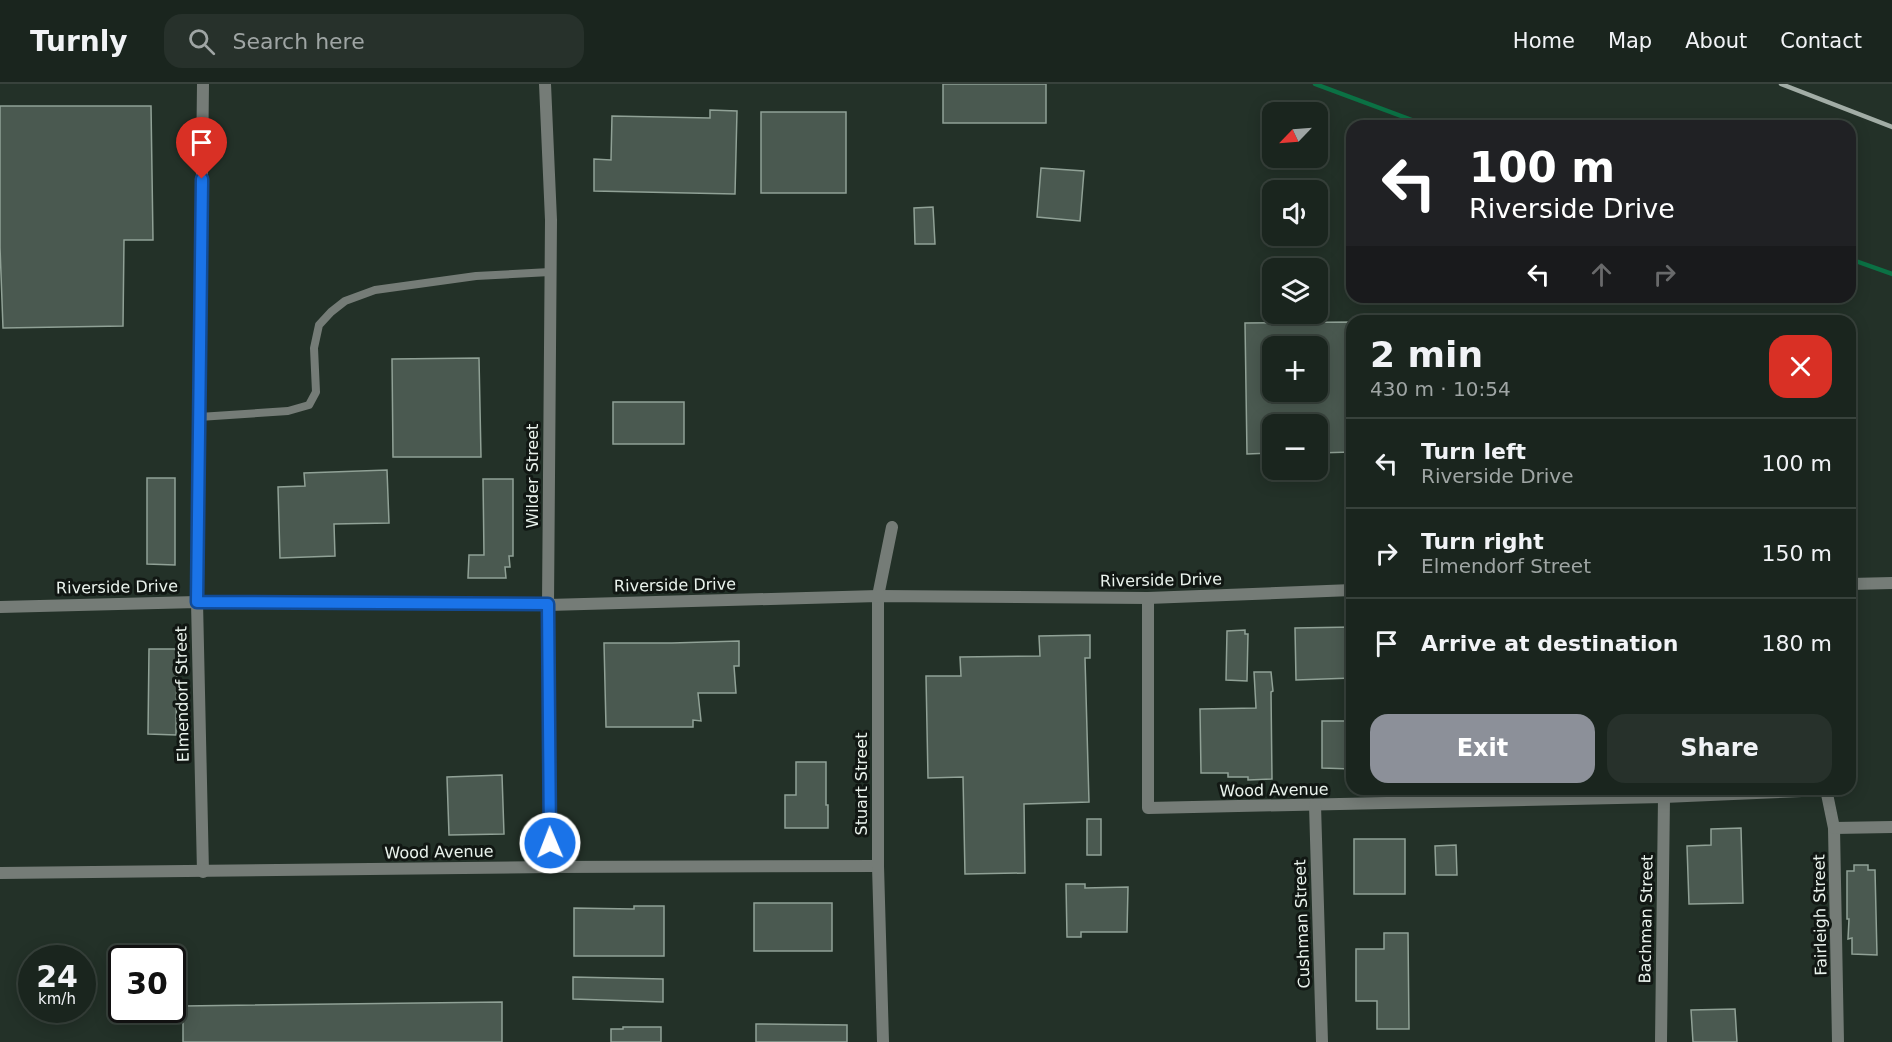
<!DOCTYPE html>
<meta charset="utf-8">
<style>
body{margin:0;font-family:"DejaVu Sans",sans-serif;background:#27312b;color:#f1f3f6;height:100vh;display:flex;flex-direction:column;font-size:22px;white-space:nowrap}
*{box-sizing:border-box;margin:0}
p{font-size:20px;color:#9fa5a4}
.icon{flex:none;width:33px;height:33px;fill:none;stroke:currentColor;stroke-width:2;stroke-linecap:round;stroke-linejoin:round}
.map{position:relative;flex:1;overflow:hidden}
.panel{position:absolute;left:1346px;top:231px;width:510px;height:480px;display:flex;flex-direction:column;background:#1a251e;border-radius:18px;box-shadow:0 3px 15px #0003,0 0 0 2px #38423c}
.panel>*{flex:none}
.hud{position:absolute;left:1346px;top:36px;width:510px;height:183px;border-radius:18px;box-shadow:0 3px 15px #0003,0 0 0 2px #38423c;background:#202124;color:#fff;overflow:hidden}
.needle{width:39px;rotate:245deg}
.fabs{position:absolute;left:1262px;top:18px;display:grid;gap:12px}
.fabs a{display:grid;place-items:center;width:66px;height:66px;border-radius:12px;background:#1a251e;box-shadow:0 3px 15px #0003,0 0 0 2px #38423c;font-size:30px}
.speed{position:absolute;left:18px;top:861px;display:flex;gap:12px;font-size:30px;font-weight:700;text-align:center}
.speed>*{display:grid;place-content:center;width:78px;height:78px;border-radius:50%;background:#1a251e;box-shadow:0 3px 15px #0003,0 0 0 2px #38423c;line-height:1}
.speed small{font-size:15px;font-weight:400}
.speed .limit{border:3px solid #111;border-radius:9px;background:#fff;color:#111}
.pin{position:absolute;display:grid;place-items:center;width:51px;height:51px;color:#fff;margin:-62px -26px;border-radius:50% 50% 50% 0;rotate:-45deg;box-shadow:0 0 6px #0007}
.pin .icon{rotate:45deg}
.me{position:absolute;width:66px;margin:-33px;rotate:359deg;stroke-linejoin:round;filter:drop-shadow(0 0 4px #0008)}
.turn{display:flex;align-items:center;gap:21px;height:126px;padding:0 24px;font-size:27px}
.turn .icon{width:78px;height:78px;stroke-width:2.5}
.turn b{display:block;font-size:42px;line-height:51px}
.lanes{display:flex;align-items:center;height:57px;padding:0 24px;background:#0003;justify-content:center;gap:30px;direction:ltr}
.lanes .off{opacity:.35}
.round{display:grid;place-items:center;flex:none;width:63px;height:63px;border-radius:18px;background:#27312b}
.summary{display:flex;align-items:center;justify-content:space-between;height:102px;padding:0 24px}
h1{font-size:36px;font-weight:800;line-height:45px}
.cta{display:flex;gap:12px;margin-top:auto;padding:12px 24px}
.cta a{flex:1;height:69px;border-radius:18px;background:#8c9099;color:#fff;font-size:24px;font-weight:800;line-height:69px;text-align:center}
.cta a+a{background:#27312b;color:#f1f3f6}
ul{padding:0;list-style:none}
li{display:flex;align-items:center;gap:18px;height:90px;padding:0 24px;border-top:2px solid #38423c}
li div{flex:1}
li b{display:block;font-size:22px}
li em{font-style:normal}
header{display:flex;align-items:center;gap:36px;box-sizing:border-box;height:84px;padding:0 30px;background:#1a251e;border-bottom:2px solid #38423c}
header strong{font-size:28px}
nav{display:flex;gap:33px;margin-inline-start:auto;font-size:21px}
.search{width:420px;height:54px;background:#27312b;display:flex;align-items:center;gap:15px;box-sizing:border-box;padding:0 21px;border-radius:18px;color:#9fa5a4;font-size:22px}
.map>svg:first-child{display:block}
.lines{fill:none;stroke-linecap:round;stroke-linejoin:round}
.stream{stroke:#0b7144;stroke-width:4.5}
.building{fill:#4a5950;stroke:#90a196;stroke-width:1.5;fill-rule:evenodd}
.service{stroke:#757c77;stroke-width:8}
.minor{stroke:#757c77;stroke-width:12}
.tertiary{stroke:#757c77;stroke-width:12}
.rail{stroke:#a2ada6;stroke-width:4.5}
.route-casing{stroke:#114b97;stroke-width:15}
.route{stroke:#1a73e8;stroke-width:10}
.labels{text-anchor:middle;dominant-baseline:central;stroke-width:6;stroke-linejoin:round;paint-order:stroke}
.street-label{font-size:16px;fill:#eaf3ed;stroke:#111713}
</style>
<header>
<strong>Turnly</strong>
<div class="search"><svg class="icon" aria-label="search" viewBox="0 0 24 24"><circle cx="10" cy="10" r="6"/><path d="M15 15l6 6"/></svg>Search here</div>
<nav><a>Home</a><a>Map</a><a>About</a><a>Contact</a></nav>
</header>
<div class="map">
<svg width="1892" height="958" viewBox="0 0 1892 958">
<rect width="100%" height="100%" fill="#233128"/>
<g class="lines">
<g class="stream">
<polyline points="1315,0 1428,42"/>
<polyline points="1850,175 1892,190"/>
</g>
</g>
<g class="building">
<rect x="943" y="0" width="103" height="39"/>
<polygon points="0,22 151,22 153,156 124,156 123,242 3,244 0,163"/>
<polygon points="710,26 737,27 735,110 594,107 594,75 611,76 612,32 710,34"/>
<rect x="761" y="28" width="85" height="81"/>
<polygon points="1041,84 1084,87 1080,137 1037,133"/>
<polygon points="933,123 935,160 915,160 914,124"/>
<path d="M1352 238V368L1317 369V340H1272V369L1247 370 1245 239ZM1272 262H1317V308H1272Z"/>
<polygon points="479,274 481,373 393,373 392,275"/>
<rect x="613" y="318" width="71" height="42"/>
<polygon points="387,386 389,439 334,440 335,472 280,474 278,403 305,402 304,389"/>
<polygon points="147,394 175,394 175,481 147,480"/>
<polygon points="483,395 513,395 513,472 509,472 510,483 505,483 506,494 468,494 469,471 484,471"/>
<polygon points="1352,543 1352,594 1296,596 1295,544"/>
<polygon points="1245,546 1245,550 1248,550 1247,597 1226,596 1227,547"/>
<polygon points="1090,551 1090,574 1085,574 1089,718 1024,720 1025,789 965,790 963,693 928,694 926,592 961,592 960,573 1040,572 1039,552"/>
<polygon points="739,557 739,582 734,582 736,609 698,609 701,637 693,636 693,643 606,643 604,559 672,559"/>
<polygon points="149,565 177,565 176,651 148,650"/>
<polygon points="1254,588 1271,588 1273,607 1271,608 1272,695 1248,696 1248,693 1228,693 1228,689 1201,689 1200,625 1256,624"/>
<polygon points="1322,637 1352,637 1352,685 1322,684"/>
<polygon points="796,678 826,678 826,721 828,721 828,744 785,744 785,711 796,711"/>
<polygon points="502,691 504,750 449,751 447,693"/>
<rect x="1087" y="735" width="14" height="36"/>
<polygon points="1741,744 1743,819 1689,820 1687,762 1711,761 1711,745"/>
<rect x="1354" y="755" width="51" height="55"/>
<polygon points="1456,761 1457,791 1436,791 1435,762"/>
<polygon points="1854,781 1868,781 1868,786 1875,786 1877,871 1852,870 1852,854 1848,855 1849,835 1847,835 1847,787 1854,787"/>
<polygon points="1066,800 1085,800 1085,804 1128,803 1127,848 1081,848 1081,853 1067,853"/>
<rect x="754" y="819" width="78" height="48"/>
<polygon points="634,822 664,822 664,872 574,872 574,824 634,825"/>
<polygon points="1384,849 1408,849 1409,945 1377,945 1377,917 1356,917 1356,865 1384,865"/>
<polygon points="573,893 663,895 663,918 573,915"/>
<polygon points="502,918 502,958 183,958 183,922"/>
<polygon points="1735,925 1737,958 1693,958 1691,926"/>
<polygon points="756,940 847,941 847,958 756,958"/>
<polygon points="623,943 661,943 661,958 611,958 611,945 623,945"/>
</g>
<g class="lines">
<polyline class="service" points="199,333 288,327 309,321 316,308 314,264 319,241 331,228 345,217 375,206 476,192 550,188"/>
<g class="minor">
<polyline points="1148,514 1148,724 1664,713 1826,706"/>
<polyline points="548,521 550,783"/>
<polyline points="1826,705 1834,744 1838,958"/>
<polyline points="1315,721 1322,958"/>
<polyline points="1834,744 1892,743"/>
<polyline points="203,788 197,518 203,0"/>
<polyline points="0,789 550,783 878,782"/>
<polyline points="883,958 878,782 878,512 892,443"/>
<polyline points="1661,958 1664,713"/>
</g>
<g class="tertiary">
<polyline points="545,0 551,136 548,521"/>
<polyline points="1850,500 1892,499"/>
<polyline points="0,523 197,518 548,521 878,512 1148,514 1352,506"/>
</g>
<polyline class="rail" points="1781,0 1892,43"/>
</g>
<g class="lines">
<defs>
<polyline id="route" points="202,95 197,518 548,520 550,759"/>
</defs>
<use href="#route" class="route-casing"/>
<use href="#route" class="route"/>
</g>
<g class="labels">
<g class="street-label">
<text transform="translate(532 392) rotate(-90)">Wilder Street</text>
<text transform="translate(1161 496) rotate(-1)">Riverside Drive</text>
<text transform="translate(675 501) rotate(-1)">Riverside Drive</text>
<text transform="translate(117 503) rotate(-1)">Riverside Drive</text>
<text transform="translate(182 610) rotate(-91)">Elmendorf Street</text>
<text transform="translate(861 700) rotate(-90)">Stuart Street</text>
<text transform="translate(1274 706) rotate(-1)">Wood Avenue</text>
<text transform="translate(439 768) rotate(-1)">Wood Avenue</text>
<text transform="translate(1820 831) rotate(-91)">Fairleigh Street</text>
<text transform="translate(1646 835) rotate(-89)">Bachman Street</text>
<text transform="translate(1302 840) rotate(-92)">Cushman Street</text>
</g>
</g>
</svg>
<div class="fabs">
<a><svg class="needle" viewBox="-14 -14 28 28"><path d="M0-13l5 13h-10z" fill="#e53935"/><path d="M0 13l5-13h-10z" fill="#9fa5a4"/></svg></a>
<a><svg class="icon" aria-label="sound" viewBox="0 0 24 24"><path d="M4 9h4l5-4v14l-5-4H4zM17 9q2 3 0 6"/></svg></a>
<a><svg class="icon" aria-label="layers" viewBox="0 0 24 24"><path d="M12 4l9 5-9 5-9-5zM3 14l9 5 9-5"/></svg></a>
<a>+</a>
<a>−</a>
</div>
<div class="speed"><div>24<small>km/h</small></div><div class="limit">30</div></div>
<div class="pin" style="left:202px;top:95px;background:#d93025"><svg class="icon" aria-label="arrive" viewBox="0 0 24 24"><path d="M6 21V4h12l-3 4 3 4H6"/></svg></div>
<svg class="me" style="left:550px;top:759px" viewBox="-20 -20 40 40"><circle r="17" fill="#1a73e8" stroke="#fff" stroke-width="3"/><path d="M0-11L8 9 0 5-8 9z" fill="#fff"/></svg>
<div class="hud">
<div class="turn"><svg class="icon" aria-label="left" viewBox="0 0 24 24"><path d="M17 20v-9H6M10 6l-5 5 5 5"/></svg><div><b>100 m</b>Riverside Drive</div></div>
<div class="lanes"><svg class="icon" aria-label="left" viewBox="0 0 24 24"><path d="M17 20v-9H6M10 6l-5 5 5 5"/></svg><svg class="icon off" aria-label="ahead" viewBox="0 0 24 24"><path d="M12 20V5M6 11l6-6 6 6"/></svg><svg class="icon off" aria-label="right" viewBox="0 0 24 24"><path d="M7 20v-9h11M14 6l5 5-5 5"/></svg></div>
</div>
<section class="panel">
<div class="summary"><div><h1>2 min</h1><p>430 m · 10:54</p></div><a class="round" style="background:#d93025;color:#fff"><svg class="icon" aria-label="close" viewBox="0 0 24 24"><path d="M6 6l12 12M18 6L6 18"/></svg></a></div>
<ul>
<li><svg class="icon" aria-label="left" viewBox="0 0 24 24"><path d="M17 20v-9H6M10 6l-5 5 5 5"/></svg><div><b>Turn left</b><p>Riverside Drive</p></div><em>100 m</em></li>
<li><svg class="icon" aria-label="right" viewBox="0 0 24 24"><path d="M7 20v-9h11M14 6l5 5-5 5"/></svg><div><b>Turn right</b><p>Elmendorf Street</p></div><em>150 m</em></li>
<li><svg class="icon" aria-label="arrive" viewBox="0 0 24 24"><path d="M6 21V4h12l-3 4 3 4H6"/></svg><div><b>Arrive at destination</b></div><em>180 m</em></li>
</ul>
<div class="cta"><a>Exit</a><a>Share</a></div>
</section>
</div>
